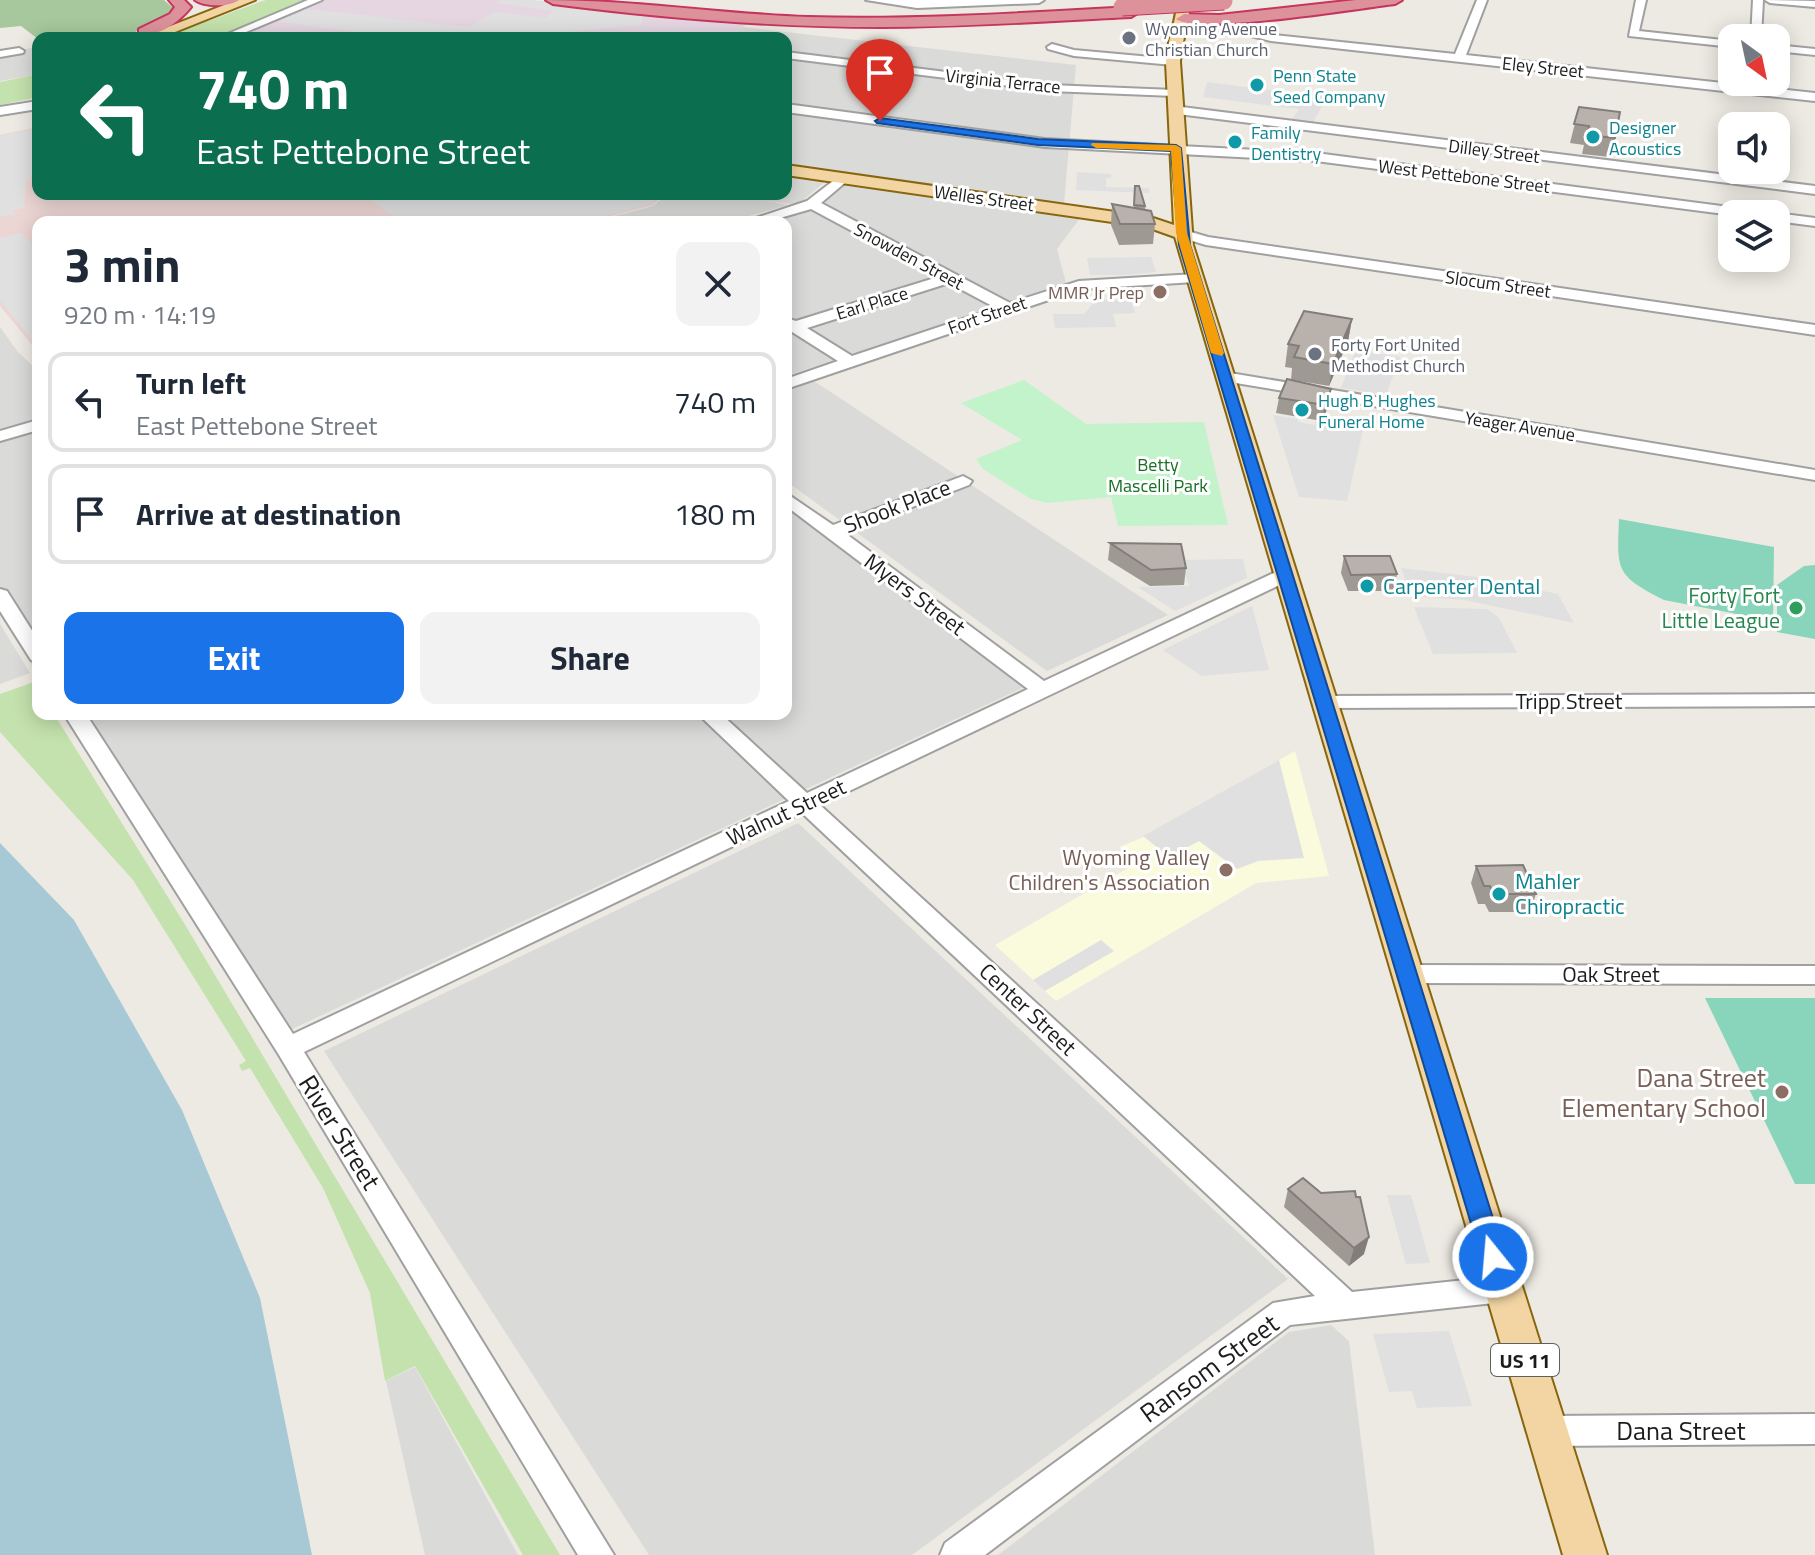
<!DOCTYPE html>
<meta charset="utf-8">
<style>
body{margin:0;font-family:"Titillium Web",sans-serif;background:#f2f2f3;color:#1f2937;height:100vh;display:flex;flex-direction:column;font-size:30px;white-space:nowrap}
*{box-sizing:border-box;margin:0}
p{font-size:26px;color:#747a83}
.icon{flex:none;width:44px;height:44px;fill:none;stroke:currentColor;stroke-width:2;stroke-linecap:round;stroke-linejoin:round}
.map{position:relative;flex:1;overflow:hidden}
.side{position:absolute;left:32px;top:216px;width:760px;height:504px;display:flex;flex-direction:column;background:#fff;border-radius:16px;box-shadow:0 4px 20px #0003}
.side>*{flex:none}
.banner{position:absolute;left:32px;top:32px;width:760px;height:168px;border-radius:16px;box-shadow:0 4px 20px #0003;background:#0b6e4f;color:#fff;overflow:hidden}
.needle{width:52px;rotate:147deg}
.tools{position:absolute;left:1718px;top:24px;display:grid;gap:16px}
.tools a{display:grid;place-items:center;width:72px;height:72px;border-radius:16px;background:#fff;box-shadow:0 4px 20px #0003;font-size:40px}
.pin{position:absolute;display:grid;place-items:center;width:68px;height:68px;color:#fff;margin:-82px -34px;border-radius:50% 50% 50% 0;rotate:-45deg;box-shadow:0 0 8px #0007}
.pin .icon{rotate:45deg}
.me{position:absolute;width:88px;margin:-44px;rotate:343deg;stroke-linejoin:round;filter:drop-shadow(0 0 6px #0008)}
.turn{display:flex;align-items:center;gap:28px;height:168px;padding:0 32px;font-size:36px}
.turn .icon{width:104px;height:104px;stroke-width:2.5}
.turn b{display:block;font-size:56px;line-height:68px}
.round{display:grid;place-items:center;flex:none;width:84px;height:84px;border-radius:16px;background:#f2f2f3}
.headline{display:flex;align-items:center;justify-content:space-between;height:136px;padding:0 32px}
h1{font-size:48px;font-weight:700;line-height:60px}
.primary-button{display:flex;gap:16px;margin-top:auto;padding:16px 32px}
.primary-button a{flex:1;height:92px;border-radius:16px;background:#1a73e8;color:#fff;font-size:32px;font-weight:700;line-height:92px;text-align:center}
.primary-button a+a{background:#f2f2f3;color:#1f2937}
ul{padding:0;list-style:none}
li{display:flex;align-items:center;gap:24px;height:100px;margin:0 16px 12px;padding:0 16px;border:4px solid #e0e1e3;border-radius:16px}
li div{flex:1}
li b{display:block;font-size:30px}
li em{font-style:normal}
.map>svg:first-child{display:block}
.residential{fill:#dadad9}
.commercial{fill:#ecd6d4}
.industrial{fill:#e5d6e1}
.education{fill:#fafbdd}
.grass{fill:#c4e2ad}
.forest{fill:#a6c89c}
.park{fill:#c3f3ca}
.pitch{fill:#88d5bc}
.parking{fill:#e0e0e0}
.water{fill:#a7c9d6}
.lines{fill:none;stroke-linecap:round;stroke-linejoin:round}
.minor-casing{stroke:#a0a0a0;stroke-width:4}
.major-casing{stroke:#87660e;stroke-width:4}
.highway-casing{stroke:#c6355d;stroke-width:4}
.minor{fill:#fff;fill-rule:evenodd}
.major{fill:#f2d5a3;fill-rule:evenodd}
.highway{fill:#dd929b;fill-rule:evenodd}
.highway-bridge-casing{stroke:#c6355d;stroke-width:19;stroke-linecap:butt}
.highway-bridge{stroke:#dd929b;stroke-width:17}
.wall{fill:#9f9994}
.shaded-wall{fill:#827d78}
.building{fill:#b9b2ac;stroke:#827d78;stroke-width:2}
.route{fill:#1a73e8;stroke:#114b97;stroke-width:2}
.slow{fill:#f59e0b}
.worship-dot{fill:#6b7280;stroke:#fff;stroke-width:3}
.culture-dot{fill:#0f9aa8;stroke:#fff;stroke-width:3}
.education-dot{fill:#8d6e63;stroke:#fff;stroke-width:3}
.leisure-dot{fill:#2e9e5b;stroke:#fff;stroke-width:3}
.labels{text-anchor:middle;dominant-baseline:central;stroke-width:6;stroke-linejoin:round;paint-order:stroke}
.far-worship-label{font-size:18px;fill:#5b616d;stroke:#fff;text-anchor:start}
.far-street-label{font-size:18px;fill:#1c1c1c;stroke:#fff}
.far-culture-label{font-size:18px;fill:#0d838f;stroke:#fff;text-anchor:start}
.far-education-label{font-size:18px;fill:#785e54;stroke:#fff;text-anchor:end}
.far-park-label{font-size:18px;fill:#166f23;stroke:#fff}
.shield{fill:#fff;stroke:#606060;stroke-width:2}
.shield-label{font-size:20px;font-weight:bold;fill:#1c1c1c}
.street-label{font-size:22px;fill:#1c1c1c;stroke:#fff}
.culture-label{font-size:22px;fill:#0d838f;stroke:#fff;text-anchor:start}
.leisure-label{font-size:22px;fill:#27864d;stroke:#fff;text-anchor:end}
.education-label{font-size:22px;fill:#785e54;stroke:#fff;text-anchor:end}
.near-education-label{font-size:26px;fill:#785e54;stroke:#fff;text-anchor:end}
.near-street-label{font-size:26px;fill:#1c1c1c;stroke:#fff}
</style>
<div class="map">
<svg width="1815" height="1555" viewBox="0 0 1815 1555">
<rect width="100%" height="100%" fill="#edeae3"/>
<g class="residential">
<polygon points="743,27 1076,65 1064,204 786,164 786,38 727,38"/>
<polygon points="38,47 38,74 0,81 0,53"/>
<polygon points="786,174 827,180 802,201 790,204 763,200 788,205 728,222 593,222 653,206 668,194 786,194"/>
<polygon points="845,184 1081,217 1057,249 1066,283 1010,301 822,203"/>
<polygon points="811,209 993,307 786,376 786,222 767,222"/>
<polygon points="0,327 18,352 38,371 38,675 0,615"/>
<polygon points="814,381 1168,615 1047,671 786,481 786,391"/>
<polygon points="786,498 1033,683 273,1038 64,714 786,714"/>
<polygon points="0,624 30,673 0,684"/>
<polygon points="798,823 1288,1279 912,1555 649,1555 324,1051"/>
<polygon points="1331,1325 1349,1341 1375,1555 998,1555 1289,1332"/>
<polygon points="415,1367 518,1555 425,1555 386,1381"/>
</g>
<polygon class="commercial" points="38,127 38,194 666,194 652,205 588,222 38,222 38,352 0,306 0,135"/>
<polygon class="industrial" points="309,0 529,0 751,21 727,38 234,38 301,10"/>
<polygon class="education" points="1295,751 1329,876 1256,883 1056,1001 995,945 1137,863 1119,847 1144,837"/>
<g class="grass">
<polygon points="266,0 303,0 288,6 291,8 217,38 161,38"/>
<polygon points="38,74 38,97 0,105 0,82"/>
<polygon points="34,682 38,689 38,714 54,714 184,923 560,1555 523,1555 415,1366 385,1381 370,1293 323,1188 250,1068 242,1071 239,1065 246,1061 133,880 0,732 0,694"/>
</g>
<polygon class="forest" points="0,0 164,0 173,8 165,18 122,38 38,39 21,26 0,28"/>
<polygon class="park" points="1024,380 1086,424 1204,422 1228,525 1118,526 1111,497 1048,503 1031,499 983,469 976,459 1022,440 961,403"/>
<g class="pitch">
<path d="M1619 519 1774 547 1773 621 1664 600C1615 575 1617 570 1619 519Z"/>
<polygon points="1815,565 1815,639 1777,632 1777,585 1804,566"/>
<polygon points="1705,998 1815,998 1815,1184 1795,1184"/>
</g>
<g class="parking">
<polygon points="500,0 528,0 644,15 641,25 499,38 405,38 278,22 308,9 468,27 495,12 546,18 554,11 495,3"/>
<polygon points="1207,82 1327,97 1311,126 1201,112 1202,109 1292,119 1299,109 1203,97"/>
<polygon points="38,128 38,172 26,182 24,208 14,210 14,215 0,216 0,136"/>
<polygon points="1077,172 1111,174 1111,178 1106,178 1106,187 1149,188 1149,193 1076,190"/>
<polygon points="353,194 665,194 650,204 584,222 400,222 369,198"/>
<polygon points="22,233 38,251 38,347 0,301 0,238"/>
<polygon points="1151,257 1156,272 1127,275 1090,275 1087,258"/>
<polygon points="1096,300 1131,300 1135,313 1113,314 1116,327 1055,328 1053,314 1084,314"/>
<polygon points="1356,350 1400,357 1386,395 1341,388"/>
<polygon points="1273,415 1298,419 1298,422 1314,425 1316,421 1363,430 1347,501 1299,497"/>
<polygon points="1243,559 1247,578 1175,611 1138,587 1189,586 1181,560"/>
<polygon points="1401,568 1476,577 1558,594 1574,623 1464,600 1411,596"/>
<polygon points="1252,606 1269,670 1202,676 1163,650"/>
<polygon points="1414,607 1487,609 1499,618 1517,653 1433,654"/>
<polygon points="1279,760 1304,858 1258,861 1237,869 1199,841 1169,857 1143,836"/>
<polygon points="1101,940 1114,951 1045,991 1033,980"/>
<polygon points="1387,1195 1411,1195 1430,1263 1406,1264"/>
<polygon points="1449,1331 1472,1406 1417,1408 1412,1391 1389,1392 1373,1334"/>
</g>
<polygon class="water" points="0,843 74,920 182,1110 260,1298 312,1555 0,1555"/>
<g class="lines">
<defs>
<g id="minor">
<polygon points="308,0 322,0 232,38 218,38"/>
<polygon points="866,0 1044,0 1039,3 917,8"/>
<polygon points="1477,0 1487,0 1466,55 1815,93 1815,101 1271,41 1223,29 1251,24 1274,35 1455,54"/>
<polygon points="1636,0 1646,0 1639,31 1732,41 1732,47 1629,36"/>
<polygon points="1753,0 1763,0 1761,38 1751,38"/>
<polygon points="1765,0 1815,1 1815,7 1770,3"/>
<polygon points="1052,44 1074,50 1173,59 1179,62 1173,65 1074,56 1048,49 1047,47"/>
<polygon points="1776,45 1815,49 1815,55 1776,51"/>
<polygon points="19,48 24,51 23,53 0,57 0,51"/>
<polygon points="786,52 1050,85 1174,90 1180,93 1174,96 1050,91 786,58"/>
<polygon points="38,101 38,109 0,115 0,107"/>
<polygon points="786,104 1045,139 1316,153 1752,210 1759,214 1732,215 1316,161 1045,147 786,112"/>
<polygon points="1174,106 1815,186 1815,194 1170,113 1170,107"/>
<path d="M842 174 848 178 847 181 821 203 1010 303 1079 281 1195 274 1202 278 1195 282 1081 289 786 389V379L838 361 789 330 786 318 796 321 938 277 811 209 766 222H744L807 201ZM949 283 996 308 852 356 807 328Z"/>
<polygon points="1776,213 1815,218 1815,226 1776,221 1776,214 1772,214"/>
<polygon points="1181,229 1208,237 1815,325 1815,335 1206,245 1176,236 1174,233"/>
<polygon points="1224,372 1815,470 1815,480 1218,380 1218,374"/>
<polygon points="38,420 38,430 0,441 0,431"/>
<polygon points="963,476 972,481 969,485 845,533 1044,681 1278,571 1285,569 1294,575 1292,579 820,805 1352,1292 1503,1276 1514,1280 1518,1289 1514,1298 1503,1302 1290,1325 985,1555 940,1555 945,1543 1273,1303 1315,1296 802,813 304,1052 614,1555 578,1555 279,1055 64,714 86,714 293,1034 789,801 698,714 721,714 807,793 1028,689 786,506 786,493 833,525"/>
<polygon points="0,589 7,591 38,640 38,662 31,660 0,611"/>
<polygon points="1815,694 1815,706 1324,708 1314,702 1324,696"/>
<polygon points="1407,965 1815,966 1815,984 1407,983 1398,980 1395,974 1398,968"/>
<polygon points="1815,1414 1815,1444 1547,1446 1536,1442 1531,1431 1536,1420 1547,1416"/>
</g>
<g id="major">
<polygon points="237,0 255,0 160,38 140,38"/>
<path d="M1177 0H1189C1191 22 1181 40 1180 62L1193 245 1607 1555H1563L1175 237 1147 227 786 175V165L1150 217 1174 225 1166 62C1167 40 1177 22 1177 0Z"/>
</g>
<g id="highway">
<path d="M169 0H184L191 7C180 21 158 38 139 35V29L170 14 175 7Z"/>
<path d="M195 0H239C230 7 204 7 195 0Z"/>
<path d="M546 0C633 0 720 14 808 17 916 20 1023 13 1131 7L1139 12 1131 17C1048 21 965 27 881 27 771 27 662 18 553 4Z"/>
<path d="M1356 0H1402L1395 4C1361 8 1195 35 1176 19L1184 14 1219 15Z"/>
</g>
</defs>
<use href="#minor" class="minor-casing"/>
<use href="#major" class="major-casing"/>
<use href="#highway" class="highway-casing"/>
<use href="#minor" class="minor"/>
<use href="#major" class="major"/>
<use href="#highway" class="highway"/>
<defs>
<polyline id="highway-bridge" points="1122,7 1224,1"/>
</defs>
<use href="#highway-bridge" class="highway-bridge-casing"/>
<use href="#highway-bridge" class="highway-bridge"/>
</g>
<g class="wall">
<polygon points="1579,107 1615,138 1610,157 1582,154 1584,145 1570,143"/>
<polygon points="1135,186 1145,206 1145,210 1155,224 1153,244 1119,245 1111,225 1112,204 1134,208"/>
<polygon points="1352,319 1348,341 1329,386 1293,380 1331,389 1329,404 1322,421 1276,413 1279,398 1291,380 1292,368 1285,367 1288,344"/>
<polygon points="1110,543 1186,568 1184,585 1150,586 1108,560"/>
<polygon points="1344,556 1397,574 1394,591 1348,591 1341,573"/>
<polygon points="1476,866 1536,894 1530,912 1489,912 1485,904 1478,904 1471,883"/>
<polygon points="1288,1189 1364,1254 1349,1266 1284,1207"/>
</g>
<g class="shaded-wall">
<polygon points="1352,319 1348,341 1329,386 1333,364"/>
<polygon points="1331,389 1329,404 1322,421 1325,405"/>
<polygon points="1369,1237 1364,1254 1349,1266 1354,1248"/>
</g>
<g class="building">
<polygon points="1579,107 1620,112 1615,138 1587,135 1589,126 1574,124"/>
<polygon points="1135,186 1139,186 1145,206 1134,205"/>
<polygon points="1112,204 1151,211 1155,224 1120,224"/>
<polygon points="1304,311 1352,319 1333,364 1294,357 1299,346 1288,344"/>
<polygon points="1287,379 1331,389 1325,405 1279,398"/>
<polygon points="1110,543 1181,544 1186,568 1151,570"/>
<polygon points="1344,556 1390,556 1397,574 1351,575"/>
<polygon points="1523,865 1536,894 1494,894 1490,886 1484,886 1476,866"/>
<polygon points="1303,1178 1321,1193 1355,1191 1356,1197 1360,1197 1369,1237 1354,1248 1288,1189"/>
</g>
<polygon class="route" points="880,118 1038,139 1176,145 1181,148 1190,245 1505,1257 1502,1264 1493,1267 1485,1264 1481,1257 1179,245 1171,151 1038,145 877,123 875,121"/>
<polygon class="slow" points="1092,143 1176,145 1181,148 1187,233 1224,353 1222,356 1211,353 1176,233 1171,151 1096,148 1091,145"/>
<g class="worship-dot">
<circle cx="1129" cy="38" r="8"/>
<circle cx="1315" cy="354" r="8"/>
</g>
<g class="culture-dot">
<circle cx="1257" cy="85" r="8"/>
<circle cx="1593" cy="137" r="8"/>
<circle cx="1235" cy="142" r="8"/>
<circle cx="1302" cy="410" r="8"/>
<circle cx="1367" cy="586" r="8"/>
<circle cx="1499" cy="894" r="8"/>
</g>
<g class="education-dot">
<circle cx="1160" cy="292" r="8"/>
<circle cx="1226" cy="870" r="8"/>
<circle cx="1782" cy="1092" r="8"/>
</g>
<circle class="leisure-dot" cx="1796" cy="608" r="8"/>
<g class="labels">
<g class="far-worship-label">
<text x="1145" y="28">Wyoming Avenue<tspan x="1145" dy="21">Christian Church</tspan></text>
<text x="1331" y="344">Forty Fort United<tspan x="1331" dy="21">Methodist Church</tspan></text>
</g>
<g class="far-street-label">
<text transform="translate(1543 67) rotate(6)">Eley Street</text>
<text transform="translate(1003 81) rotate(6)">Virginia Terrace</text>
<text transform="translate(1494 151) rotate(7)">Dilley Street</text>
<text transform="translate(1464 176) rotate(7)">West Pettebone Street</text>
<text transform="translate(984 198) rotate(8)">Welles Street</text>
<text transform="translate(909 256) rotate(28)">Snowden Street</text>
<text transform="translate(1498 284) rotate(8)">Slocum Street</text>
<text transform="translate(872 303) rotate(-17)">Earl Place</text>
<text transform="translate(987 315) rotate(-19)">Fort Street</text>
<text transform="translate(1520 426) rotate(9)">Yeager Avenue</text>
</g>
<g class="far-culture-label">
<text x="1273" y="75">Penn State<tspan x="1273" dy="21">Seed Company</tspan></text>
<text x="1609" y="127">Designer<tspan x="1609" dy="21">Acoustics</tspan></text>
<text x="1251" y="132">Family<tspan x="1251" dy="21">Dentistry</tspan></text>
<text x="1318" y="400">Hugh B Hughes<tspan x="1318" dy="21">Funeral Home</tspan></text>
</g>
<g class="far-education-label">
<text x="1144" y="292">MMR Jr Prep</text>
</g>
<g class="far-park-label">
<text x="1158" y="464">Betty<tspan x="1158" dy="21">Mascelli Park</tspan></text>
</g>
<rect class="shield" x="1491" y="1344" width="68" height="32" rx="6"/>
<g class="shield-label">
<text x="1525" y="1360">US 11</text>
</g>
<g class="street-label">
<text transform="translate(897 506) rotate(-21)">Shook Place</text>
<text transform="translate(915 594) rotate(37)">Myers Street</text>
<text x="1569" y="701">Tripp Street</text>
<text transform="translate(786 812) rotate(-25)">Walnut Street</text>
<text x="1611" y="974">Oak Street</text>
<text transform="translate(1028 1009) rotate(43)">Center Street</text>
</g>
<g class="culture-label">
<text x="1383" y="586">Carpenter Dental</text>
<text x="1515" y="881">Mahler<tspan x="1515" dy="25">Chiropractic</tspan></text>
</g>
<g class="leisure-label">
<text x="1780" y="595">Forty Fort<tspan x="1780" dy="25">Little League</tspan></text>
</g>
<g class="education-label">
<text x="1210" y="857">Wyoming Valley<tspan x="1210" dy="25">Children's Association</tspan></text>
</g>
<g class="near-education-label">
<text x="1766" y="1077">Dana Street<tspan x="1766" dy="30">Elementary School</tspan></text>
</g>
<g class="near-street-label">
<text transform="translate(340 1132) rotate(58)">River Street</text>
<text transform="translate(1209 1368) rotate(-36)">Ransom Street</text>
<text x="1681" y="1430">Dana Street</text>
</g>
</g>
</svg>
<div class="tools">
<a><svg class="needle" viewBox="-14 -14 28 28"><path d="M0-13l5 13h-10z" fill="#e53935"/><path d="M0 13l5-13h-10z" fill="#747a83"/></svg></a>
<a><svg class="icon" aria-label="sound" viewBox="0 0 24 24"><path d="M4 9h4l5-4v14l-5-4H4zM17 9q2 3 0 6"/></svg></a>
<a><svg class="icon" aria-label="layers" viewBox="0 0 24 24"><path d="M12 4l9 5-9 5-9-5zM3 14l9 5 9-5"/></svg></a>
</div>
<div class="pin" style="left:880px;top:121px;background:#d93025"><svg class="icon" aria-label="arrive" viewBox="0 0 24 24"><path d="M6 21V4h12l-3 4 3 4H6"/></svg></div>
<svg class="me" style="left:1493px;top:1257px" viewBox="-20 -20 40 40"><circle r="17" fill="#1a73e8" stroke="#fff" stroke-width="3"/><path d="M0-11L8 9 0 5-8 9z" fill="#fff"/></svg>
<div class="banner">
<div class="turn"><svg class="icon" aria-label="left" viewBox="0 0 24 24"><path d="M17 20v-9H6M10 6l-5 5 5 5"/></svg><div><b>740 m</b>East Pettebone Street</div></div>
</div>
<section class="side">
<div class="headline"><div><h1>3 min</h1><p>920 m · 14:19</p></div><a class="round"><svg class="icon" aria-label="close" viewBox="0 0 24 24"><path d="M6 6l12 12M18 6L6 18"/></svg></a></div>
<ul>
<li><svg class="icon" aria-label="left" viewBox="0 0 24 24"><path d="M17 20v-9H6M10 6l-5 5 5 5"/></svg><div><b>Turn left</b><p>East Pettebone Street</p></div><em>740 m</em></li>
<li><svg class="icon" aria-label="arrive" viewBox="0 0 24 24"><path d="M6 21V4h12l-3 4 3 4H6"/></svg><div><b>Arrive at destination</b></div><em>180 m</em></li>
</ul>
<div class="primary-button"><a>Exit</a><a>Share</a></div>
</section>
</div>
